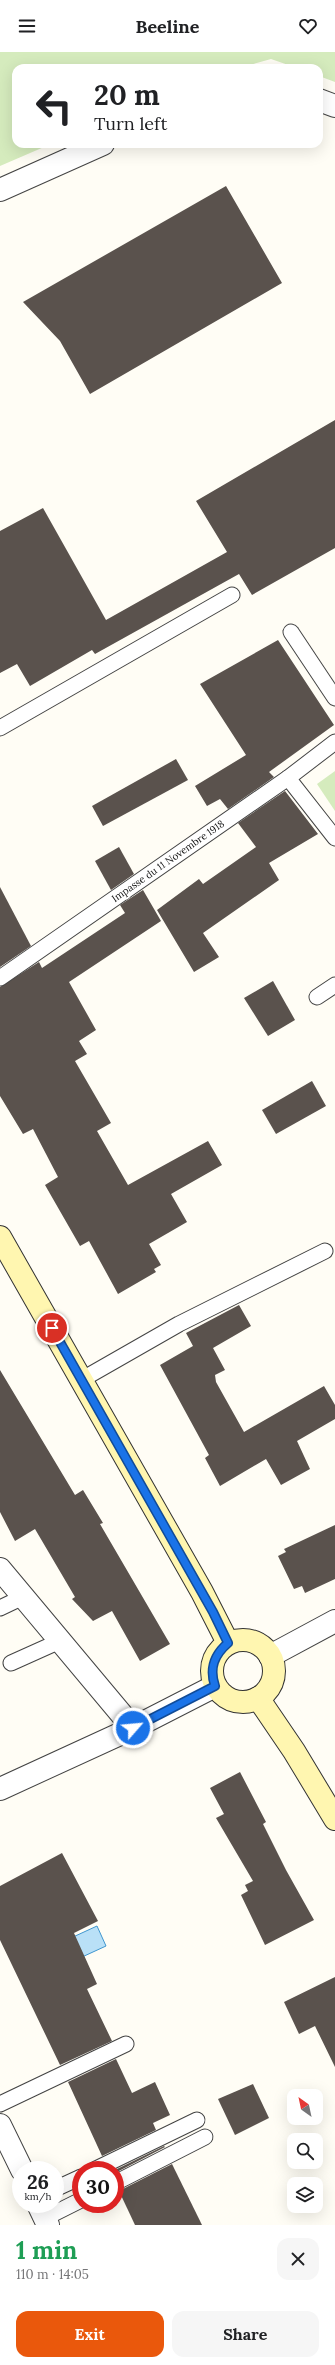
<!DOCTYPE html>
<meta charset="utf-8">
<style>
body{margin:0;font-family:Lora,serif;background:#f6f6f6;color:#202124;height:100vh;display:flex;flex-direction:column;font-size:15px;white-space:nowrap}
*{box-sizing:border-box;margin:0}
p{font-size:13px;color:#757577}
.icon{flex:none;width:22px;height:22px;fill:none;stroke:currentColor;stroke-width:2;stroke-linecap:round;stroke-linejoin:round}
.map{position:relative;height:2173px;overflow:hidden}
.drawer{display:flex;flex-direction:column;background:#fff;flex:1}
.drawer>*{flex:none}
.top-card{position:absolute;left:12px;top:12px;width:311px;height:84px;border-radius:12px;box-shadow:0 4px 16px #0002;background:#fff;color:#202124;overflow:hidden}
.needle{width:26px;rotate:327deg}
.controls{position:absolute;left:287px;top:2037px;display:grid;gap:8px}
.controls a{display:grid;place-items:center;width:36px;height:36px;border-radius:8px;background:#fff;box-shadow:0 4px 16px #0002;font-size:20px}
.speed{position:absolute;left:12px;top:2109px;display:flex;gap:8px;font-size:20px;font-weight:700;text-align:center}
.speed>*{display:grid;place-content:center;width:52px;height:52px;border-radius:50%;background:#fff;box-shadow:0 4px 16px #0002;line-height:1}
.speed small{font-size:10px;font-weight:400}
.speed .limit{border:6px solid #d22;background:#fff;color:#111}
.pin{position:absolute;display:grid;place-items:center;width:34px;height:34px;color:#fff;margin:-17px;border:2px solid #fff;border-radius:50%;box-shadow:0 1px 4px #0007}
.me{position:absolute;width:44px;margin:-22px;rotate:63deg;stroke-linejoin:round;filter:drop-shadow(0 0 3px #0008)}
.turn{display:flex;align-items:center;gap:14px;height:84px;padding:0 16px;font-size:18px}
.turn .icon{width:52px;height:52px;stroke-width:2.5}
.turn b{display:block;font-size:28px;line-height:34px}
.round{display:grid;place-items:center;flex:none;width:42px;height:42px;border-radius:12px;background:#f6f6f6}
.head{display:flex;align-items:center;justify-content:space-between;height:68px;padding:0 16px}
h1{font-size:24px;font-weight:800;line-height:30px;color:#1e9e55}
.primary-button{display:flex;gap:8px;margin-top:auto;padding:8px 16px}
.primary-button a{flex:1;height:46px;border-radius:12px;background:#ea580c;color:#fff;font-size:16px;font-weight:800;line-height:46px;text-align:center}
.primary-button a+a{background:#f6f6f6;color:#202124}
header{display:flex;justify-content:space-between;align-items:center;height:52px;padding:0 16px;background:#fff;font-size:18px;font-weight:800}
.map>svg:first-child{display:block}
.green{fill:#d5ebbd}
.water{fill:#b9e0f7;stroke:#3f96cf}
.building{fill:#5a524d}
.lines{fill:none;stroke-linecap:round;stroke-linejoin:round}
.service-casing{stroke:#444;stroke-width:17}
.minor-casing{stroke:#444;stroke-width:24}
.secondary-casing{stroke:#333;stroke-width:24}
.service{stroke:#fff;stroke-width:15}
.minor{stroke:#fff;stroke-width:22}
.secondary{stroke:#fff6b0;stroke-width:22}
.route-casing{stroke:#114b97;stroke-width:10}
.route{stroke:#1a73e8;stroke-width:7}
.labels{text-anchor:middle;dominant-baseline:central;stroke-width:4;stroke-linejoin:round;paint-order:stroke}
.street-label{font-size:10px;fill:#111;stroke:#fff}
</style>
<header><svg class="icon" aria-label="menu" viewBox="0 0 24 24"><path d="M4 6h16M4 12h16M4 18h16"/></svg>Beeline<svg class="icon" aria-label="heart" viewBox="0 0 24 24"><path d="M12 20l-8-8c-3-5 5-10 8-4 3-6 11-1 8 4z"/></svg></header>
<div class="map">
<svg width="335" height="2173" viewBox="0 0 335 2173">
<rect width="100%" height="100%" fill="#fffdf5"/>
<g class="green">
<polygon points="0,0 335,0 335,30 319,24 319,16 297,16 271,7 239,16 16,16 16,92 51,92 0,114"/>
<polygon points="335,719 335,759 317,732"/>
</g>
<polygon class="water" points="97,1874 106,1894 69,1911 60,1891"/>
<g class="building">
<polygon points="226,134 282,231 90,342 60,289 23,250"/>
<polygon points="335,368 335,496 252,543 239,522 95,602 92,598 30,634 17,612 0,621 0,479 43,456 106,568 227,500 196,449"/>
<polygon points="278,588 334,673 269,720 274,725 228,757 220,747 207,754 195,734 246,703 200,632"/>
<polygon points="176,707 188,728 103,774 92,754"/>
<polygon points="285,739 318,782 269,811 279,828 203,881 219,905 194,920 157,858 199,827 203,832 256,795 238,771"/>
<polygon points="119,795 134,822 111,838 95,809"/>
<polygon points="0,835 31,894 0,915"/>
<polygon points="143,838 161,869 69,930 96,978 79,989 87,1002 75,1009 111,1071 97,1079 128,1133 208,1089 222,1113 171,1142 187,1170 149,1192 161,1213 154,1217 156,1220 118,1242 89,1189 80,1194 45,1133 58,1125 33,1077 23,1082 0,1044 0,935 39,910 42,916 125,861 120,853"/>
<polygon points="273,929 295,968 268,984 244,946"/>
<polygon points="312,1029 326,1054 276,1082 262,1058"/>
<polygon points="239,1253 251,1274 213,1296 225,1318 215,1323 216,1330 244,1380 324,1334 335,1353 335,1367 297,1389 310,1417 281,1433 266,1407 220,1434 205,1406 209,1403 160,1313 193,1294 186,1281"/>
<polygon points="0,1318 75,1443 83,1438 103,1471 100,1472 170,1592 140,1609 112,1559 93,1569 72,1547 75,1545 35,1477 15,1489 0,1460"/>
<polygon points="335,1473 335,1527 305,1541 302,1534 294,1537 278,1504 286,1500 284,1497"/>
<polygon points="240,1720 266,1770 263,1772 286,1818 314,1868 265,1893 241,1843 248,1839 245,1833 253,1829 216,1766 224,1762 210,1736"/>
<polygon points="62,1801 98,1869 74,1881 97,1932 87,1937 112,1989 60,2013 0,1888 0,1834"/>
<polygon points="335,1925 335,2015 315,1974 299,1982 284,1950"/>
<polygon points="116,2007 132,2041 155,2030 170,2063 153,2071 156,2078 102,2104 68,2030"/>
<polygon points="253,2032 269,2066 235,2083 218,2047"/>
<polygon points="164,2094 165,2095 115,2121 115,2118"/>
<polygon points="172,2112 202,2173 135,2173 119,2139"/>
</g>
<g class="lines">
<defs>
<g id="service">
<polyline points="291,580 335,646"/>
<polyline points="0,676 232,543"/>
<polyline points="288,726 335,786"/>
<polyline points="0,926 288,726 335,690"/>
<polyline points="317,945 335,933"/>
<polyline points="81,1328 179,1272 325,1199"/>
<polyline points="0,1556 23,1545"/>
<polyline points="11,1611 60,1589"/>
<polyline points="0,2052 126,1992"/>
<polyline points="94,2118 197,2068"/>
<polyline points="115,2131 205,2085"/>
<polyline points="55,2137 81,2125"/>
<polyline points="45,2166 81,2148"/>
</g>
<g id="minor">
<polyline points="319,48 335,54"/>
<polyline points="0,138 103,92"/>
<polyline points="0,1517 133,1676"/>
<polyline points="270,1604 335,1569"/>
<polyline points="0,1737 133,1676 215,1634"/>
<polyline points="0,2073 22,2118"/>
<polyline points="38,2152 48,2173"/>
</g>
<g id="secondary">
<polyline points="0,1185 202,1540 228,1591"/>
<circle cx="243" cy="1619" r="31"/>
<polyline points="258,1646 294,1699 335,1767"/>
</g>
</defs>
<use href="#service" class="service-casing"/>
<use href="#minor" class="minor-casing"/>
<use href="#secondary" class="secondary-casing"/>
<use href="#service" class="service"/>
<use href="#minor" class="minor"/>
<use href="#secondary" class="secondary"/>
</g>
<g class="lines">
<defs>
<path id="route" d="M52 1276 213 1560 228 1591C214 1603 209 1616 215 1634L133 1676"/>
</defs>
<use href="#route" class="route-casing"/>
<use href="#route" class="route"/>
</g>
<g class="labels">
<g class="street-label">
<text transform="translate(168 809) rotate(-35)">Impasse du 11 Novembre 1918</text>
</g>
</g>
</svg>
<div class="controls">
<a><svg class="needle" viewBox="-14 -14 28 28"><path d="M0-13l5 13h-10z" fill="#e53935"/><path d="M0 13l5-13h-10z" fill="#757577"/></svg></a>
<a><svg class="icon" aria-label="search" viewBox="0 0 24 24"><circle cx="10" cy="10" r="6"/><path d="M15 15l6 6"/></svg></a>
<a><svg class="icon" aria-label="layers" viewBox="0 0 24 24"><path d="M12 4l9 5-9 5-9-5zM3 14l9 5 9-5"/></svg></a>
</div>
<div class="speed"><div>26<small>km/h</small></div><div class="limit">30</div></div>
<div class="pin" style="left:52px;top:1276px;background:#d93025"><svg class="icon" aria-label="arrive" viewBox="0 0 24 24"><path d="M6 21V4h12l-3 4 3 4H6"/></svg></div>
<svg class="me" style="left:133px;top:1676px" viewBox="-20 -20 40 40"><circle r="17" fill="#1a73e8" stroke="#fff" stroke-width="3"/><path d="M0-11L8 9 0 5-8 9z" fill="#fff"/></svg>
<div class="top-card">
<div class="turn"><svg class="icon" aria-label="left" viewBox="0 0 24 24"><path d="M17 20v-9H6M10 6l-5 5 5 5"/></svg><div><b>20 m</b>Turn left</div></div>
</div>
</div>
<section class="drawer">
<div class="head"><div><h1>1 min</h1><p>110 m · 14:05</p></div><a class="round"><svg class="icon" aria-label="close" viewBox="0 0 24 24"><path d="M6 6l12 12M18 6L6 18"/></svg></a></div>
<div class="primary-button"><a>Exit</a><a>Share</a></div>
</section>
